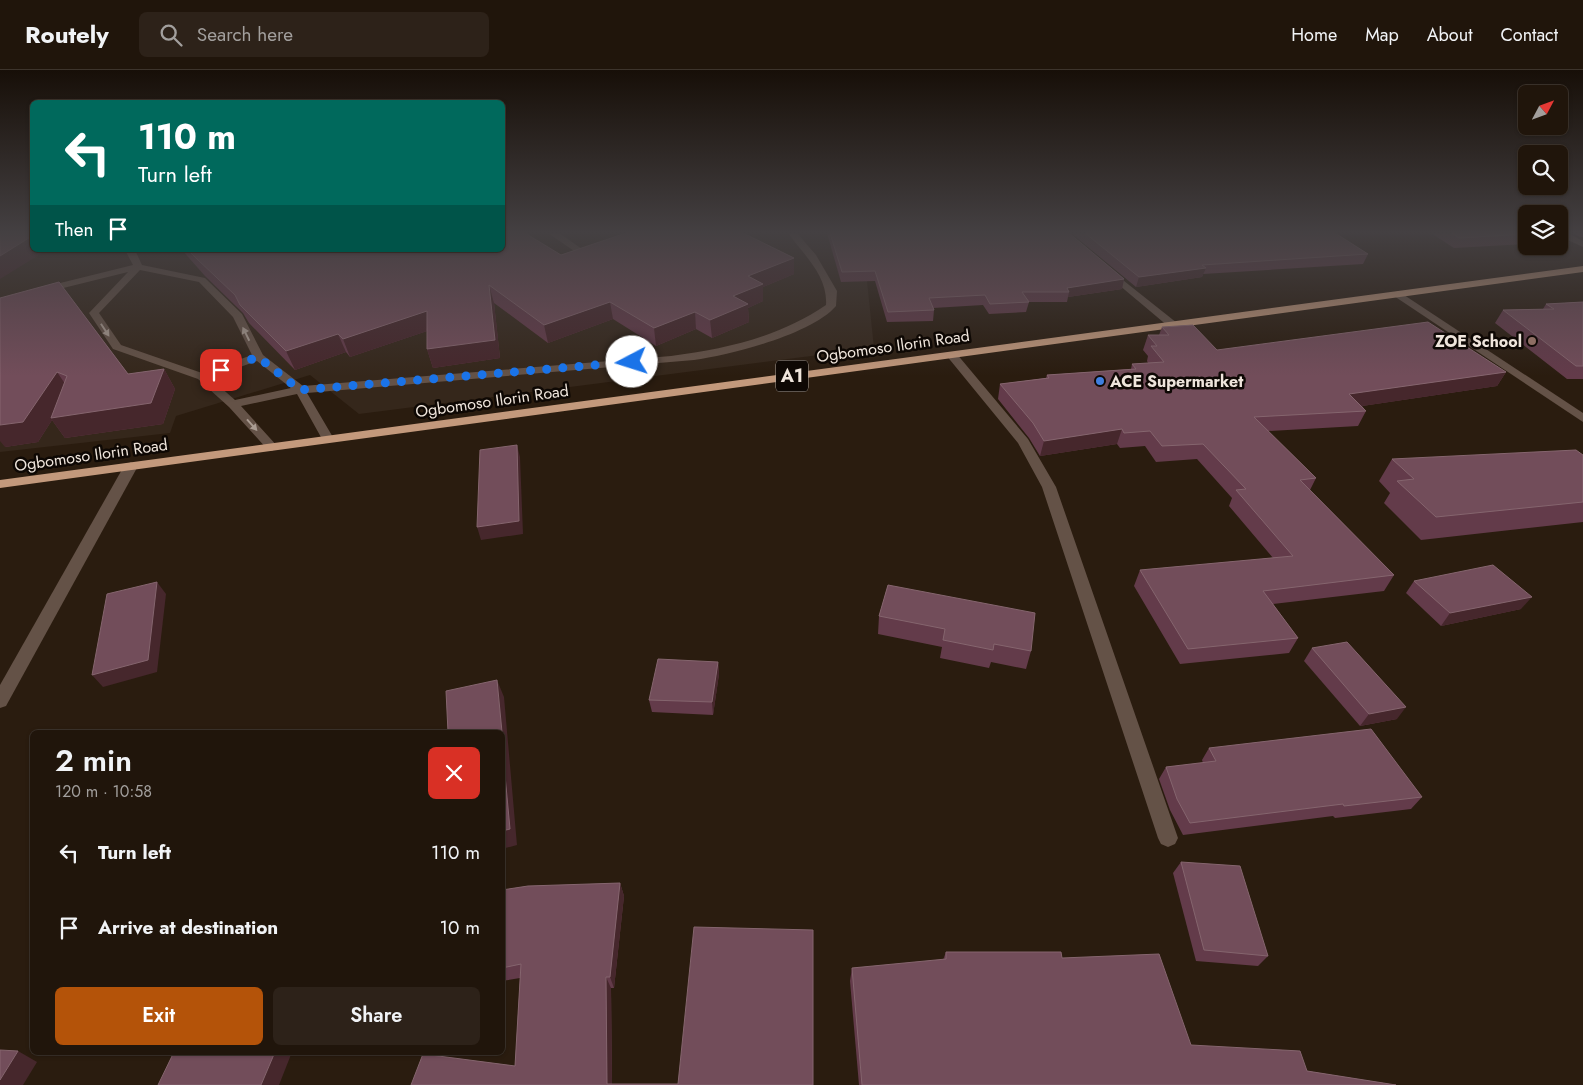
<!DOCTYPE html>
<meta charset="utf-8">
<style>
body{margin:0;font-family:Jost,sans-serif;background:#2d2219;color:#f1f3f6;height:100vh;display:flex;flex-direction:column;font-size:19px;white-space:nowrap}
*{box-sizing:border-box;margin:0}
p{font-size:16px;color:#a29f9d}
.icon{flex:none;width:28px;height:28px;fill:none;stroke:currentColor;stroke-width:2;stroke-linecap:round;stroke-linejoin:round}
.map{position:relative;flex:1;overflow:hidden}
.side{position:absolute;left:30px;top:660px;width:475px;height:325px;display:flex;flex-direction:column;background:#20150b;border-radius:8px;box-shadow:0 1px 4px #0004,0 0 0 1px #3d342c}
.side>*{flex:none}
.top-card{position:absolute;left:30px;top:30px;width:475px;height:152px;border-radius:8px;box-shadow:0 1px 4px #0004,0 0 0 1px #3d342c;background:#00695c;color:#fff;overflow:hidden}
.needle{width:32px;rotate:49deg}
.buttons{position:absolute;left:1518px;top:15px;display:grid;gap:10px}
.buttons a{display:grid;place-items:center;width:50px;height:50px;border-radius:8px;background:#20150b;box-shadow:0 1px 4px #0004,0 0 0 1px #3d342c;font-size:25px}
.pin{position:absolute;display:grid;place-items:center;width:42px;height:42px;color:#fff;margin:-21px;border-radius:10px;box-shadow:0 2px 8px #0006}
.me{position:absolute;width:55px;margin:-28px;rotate:265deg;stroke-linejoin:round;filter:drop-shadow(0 0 4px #0008)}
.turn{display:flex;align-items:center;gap:18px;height:105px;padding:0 25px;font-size:22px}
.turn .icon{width:65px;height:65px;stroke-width:2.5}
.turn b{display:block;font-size:35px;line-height:42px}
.then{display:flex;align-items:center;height:48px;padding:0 25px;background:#0003;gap:10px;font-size:19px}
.round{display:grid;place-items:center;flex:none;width:52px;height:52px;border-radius:8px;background:#2d2219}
.headline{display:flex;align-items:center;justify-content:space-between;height:85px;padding:0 25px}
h1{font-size:30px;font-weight:600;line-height:38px}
.button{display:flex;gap:10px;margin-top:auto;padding:10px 25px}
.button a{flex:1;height:58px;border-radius:8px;background:#b45309;color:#fff;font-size:20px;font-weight:600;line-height:58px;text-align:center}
.button a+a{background:#2d2219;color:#f1f3f6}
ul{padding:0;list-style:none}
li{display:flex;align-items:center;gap:15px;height:75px;padding:0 25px}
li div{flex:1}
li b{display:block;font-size:19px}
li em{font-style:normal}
header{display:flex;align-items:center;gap:30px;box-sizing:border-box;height:70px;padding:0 25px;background:#20150b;border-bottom:1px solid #3d342c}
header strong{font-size:24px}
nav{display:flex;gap:28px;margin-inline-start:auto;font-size:18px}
.search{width:350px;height:45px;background:#2d2219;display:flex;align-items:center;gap:12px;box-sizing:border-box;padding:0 18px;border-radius:8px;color:#a29f9d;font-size:19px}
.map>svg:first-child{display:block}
.education{fill:#35271b}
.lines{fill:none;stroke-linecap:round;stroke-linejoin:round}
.lane{fill:#645247;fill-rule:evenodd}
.street{fill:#645247;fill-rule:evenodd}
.highway{fill:#c3997c;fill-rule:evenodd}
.wall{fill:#633b4a}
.shaded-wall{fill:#46272c}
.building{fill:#724d5a;stroke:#85656e}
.oneway{fill:#aa9c92}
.route{stroke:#1a73e8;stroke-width:9;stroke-dasharray:0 16.2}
.education-dot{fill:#8d6e63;stroke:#0e0804;stroke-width:2}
.shop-dot{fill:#3f7fe0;stroke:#0e0804;stroke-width:2}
.labels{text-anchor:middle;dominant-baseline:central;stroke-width:5;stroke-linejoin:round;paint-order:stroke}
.far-poi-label{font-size:16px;font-weight:bold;fill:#efe5dc;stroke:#0e0804;text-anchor:end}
.far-street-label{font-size:16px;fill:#efe5dc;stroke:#0e0804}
.shield{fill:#0e0804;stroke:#aca39b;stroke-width:1}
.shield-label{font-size:18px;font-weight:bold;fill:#efe5dc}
</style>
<header>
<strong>Routely</strong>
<div class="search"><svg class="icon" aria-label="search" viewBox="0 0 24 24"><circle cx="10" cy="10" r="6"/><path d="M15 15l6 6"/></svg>Search here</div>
<nav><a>Home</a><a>Map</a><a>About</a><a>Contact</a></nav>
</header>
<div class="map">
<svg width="1583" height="1015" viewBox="0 0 1583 1015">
<rect width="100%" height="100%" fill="#2a1c0f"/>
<polygon class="education" points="503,163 862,163 874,278 359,344 310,305 176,346 170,363 0,382 0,187 32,180 502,180"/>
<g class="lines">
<g class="lane">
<polygon points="548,163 559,163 585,181 583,183 577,183"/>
<path d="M788 163H797L816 185 837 221 836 236C812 264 731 285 694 290L307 323 334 369 328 373 322 369 297 324 241 336 278 377 272 381 268 380 229 337 198 309 113 279 89 243 128 202 43 223 38 220 40 218 133 195 125 180H135L142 195 205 208 242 244 263 285 303 316 671 286C726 279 779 267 826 235 828 206 804 185 788 163ZM140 200 199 212 233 247 252 285 202 303 121 275 99 243ZM257 291 291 318 235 330 210 308Z"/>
</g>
<g class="street">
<polygon points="1559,163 1568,163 1583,171 1583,177 1559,166"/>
<polygon points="1109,199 1177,253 1178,255 1177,257 1169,257 1106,204 1104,202"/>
<polygon points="1398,221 1583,343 1583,352 1394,226 1393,224"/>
<polygon points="952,282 956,283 1028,369 1056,417 1178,768 1175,774 1168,777 1161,774 1158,768 1042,417 1018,373 946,285"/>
<polygon points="131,392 138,396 6,636 0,638 0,615 124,396"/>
</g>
<polygon class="highway" points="1583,196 1583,202 0,418 0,410"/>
</g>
<g class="wall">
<polygon points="623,163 743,163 794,204 763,217 763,231 748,238 749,252 712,268 696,259 656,276 613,249 548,273 494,233 500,288 433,298 427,279 427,261 350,287 346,282 295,300 249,253 243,243 205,206 182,180 502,180 561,185 624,164"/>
<polygon points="827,163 1069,163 1124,209 1122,219 1068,227 1067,232 1029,232 1026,242 989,244 983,235 933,238 934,240 933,251 887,252 875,211 841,212"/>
<polygon points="1071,163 1335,163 1368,184 1363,194 1203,204 1202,207 1136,217"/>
<polygon points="1431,163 1526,163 1526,174 1454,178"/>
<polygon points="1559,163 1571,163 1566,171 1559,172"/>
<polygon points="1573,163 1583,163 1583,167 1580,167"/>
<polygon points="59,212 128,304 164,299 175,319 163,354 65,368 52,350 38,372 5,377"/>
<polygon points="1583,232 1583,309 1567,309 1495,253 1503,240 1543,239 1546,234"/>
<polygon points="1162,257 1217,280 1506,302 1497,316 1362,336 1366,341 1358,356 1268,361 1316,408 1310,420 1394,505 1384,521 1273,534 1298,568 1289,583 1180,594 1134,516 1140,500 1273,488 1229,436 1232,428 1197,389 1156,392 1145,376 1120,378 1117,374 1040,386 1029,368 998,329 1000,314 1046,308 1047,305 1131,299 1132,294 1148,293 1147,291 1148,286 1143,280 1148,265 1159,265"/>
<polygon points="1583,385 1583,452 1421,470 1384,433 1390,423 1379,411 1392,389"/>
<polygon points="1414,511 1521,539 1441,556 1406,523"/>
<polygon points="888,515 1031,581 1026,599 991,592 989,598 940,588 942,577 878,564 879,546"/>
<polygon points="1312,578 1397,649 1360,656 1304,591"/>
<polygon points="718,592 719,604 713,645 652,642 649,630"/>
<polygon points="1209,678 1422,727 1411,739 1335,748 1333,746 1183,765 1170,740 1159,709 1166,697 1203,693 1202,690"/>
<polygon points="1181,792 1268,886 1258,896 1196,891 1173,803"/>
<polygon points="620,813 624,826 614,918 611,918 612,1014 411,1015 515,996 520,908 502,911 502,820"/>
<polygon points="946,882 1062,888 1191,975 1307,1001 1396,1015 859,1015 850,911 852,898 943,890"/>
</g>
<g class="shaded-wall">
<polygon points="32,166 32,180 47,180 0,209 0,186"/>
<polygon points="794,188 794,204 763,217 763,231 748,238 749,252 712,268 710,250 733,226 748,206"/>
<polygon points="1206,198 1202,207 1136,217 1139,207"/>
<polygon points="1124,209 1122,219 1068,227 1069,222 1067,218"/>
<polygon points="489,215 494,233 500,288 433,298 427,279"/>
<polygon points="610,232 613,249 548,273 544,255"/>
<polygon points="427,241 433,259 350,287 343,269"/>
<polygon points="695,242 696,259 656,276 654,258"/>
<polygon points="338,264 346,282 295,300 286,281"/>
<polygon points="164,299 175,319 163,354 65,368 52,350 38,372 5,377 0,371 0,355 57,302 70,321"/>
<polygon points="1506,302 1497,316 1342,339 1349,324"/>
<polygon points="1122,359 1117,374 1040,386 1044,371"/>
<polygon points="517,375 520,387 523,464 481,470 477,457"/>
<polygon points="157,512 166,524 157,602 103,617 92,605"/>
<polygon points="1532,527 1521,539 1441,556 1450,543"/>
<polygon points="718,592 719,604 713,645 712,632"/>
<polygon points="497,610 504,627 517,775 502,779 502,662"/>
<polygon points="1406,637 1397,649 1360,656 1369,644"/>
<polygon points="620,813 624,826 614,918 610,907"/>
<polygon points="606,907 611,918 612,1015 607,1014"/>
<polygon points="18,981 37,992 23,1015 0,1015 0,1010"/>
<polygon points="275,982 292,982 279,1015 261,1015"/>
</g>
<g class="building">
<polygon points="0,163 32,163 32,166 0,186"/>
<polygon points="502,163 525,163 561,185 626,163 743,163 794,188 748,206 763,214 733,226 748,234 710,250 695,242 654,258 610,232 544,255 489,215 495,270 427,279 427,241 343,269 338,264 286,281 240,235 235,225 197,189 188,180 502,180"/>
<polygon points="830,163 1069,163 1124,209 1067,218 1069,222 1022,222 1029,232 990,234 985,225 929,228 934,240 888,242 875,201 842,202"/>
<polygon points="1085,163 1335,163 1368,184 1202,195 1206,198 1139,207"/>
<polygon points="1452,163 1526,163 1526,164 1459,168"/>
<polygon points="59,212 128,304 164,299 151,333 51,348 67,306 57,302 23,352 0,355 0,228"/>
<polygon points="1583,232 1583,296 1576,296 1503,240 1554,239 1546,234"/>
<polygon points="1428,252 1506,302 1349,324 1366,341 1254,347 1316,408 1300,410 1394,505 1263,521 1298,568 1188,579 1140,500 1293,486 1236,420 1246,419 1203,374 1162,376 1150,361 1124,363 1122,359 1044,371 1033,353 1000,314 1049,308 1047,305 1136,299 1132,294 1164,292 1151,276 1157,276 1148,265 1169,265 1162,257 1193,255 1217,280"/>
<polygon points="517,375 519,451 477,457 480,380"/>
<polygon points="1576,380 1583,385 1583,432 1436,447 1397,411 1414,409 1392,389"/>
<polygon points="1493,495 1532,527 1450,543 1414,511"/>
<polygon points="157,512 148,590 92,605 107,524"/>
<polygon points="888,515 1035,543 1031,581 994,574 993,580 943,570 945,559 879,546"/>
<polygon points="1347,572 1406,637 1369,644 1312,578"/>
<polygon points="658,589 718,592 712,632 649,630"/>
<polygon points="497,610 502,662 448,662 446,621"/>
<polygon points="1371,659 1422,727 1344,736 1343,734 1190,753 1177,729 1166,697 1216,691 1209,678"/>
<polygon points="502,673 510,759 502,761"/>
<polygon points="1181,792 1240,796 1268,886 1204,880"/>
<polygon points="620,813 610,907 606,907 607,1014 678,1014 694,857 813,860 813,1015 411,1015 423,984 515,996 521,894 502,898 502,820 528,816"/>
<polygon points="946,882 1061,882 1062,888 1159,884 1191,975 1300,981 1307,1001 1396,1015 862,1015 852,898 946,889"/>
<polygon points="0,980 18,981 0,1010"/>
<polygon points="174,982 275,982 261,1015 158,1015"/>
</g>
<defs><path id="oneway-solid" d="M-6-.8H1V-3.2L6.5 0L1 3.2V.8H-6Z" transform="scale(1.25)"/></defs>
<g class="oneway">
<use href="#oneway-solid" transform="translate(105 260) rotate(57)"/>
<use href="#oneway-solid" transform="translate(246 264) rotate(-116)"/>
<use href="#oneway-solid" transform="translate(252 355) rotate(48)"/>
</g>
<linearGradient id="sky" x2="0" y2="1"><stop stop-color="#170f08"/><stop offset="0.53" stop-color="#444042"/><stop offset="1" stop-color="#444042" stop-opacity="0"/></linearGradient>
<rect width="1583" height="306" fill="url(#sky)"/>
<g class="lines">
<polyline class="route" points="221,300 258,287 300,320 632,292"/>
</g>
<circle class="education-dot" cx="1532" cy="271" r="5"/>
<circle class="shop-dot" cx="1100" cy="311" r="5"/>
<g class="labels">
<g class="far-poi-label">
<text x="1522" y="271">ZOE School</text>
<text x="1110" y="311" text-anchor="start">ACE Supermarket</text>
</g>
<g class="far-street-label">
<text transform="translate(893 276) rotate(-8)">Ogbomoso Ilorin Road</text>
<text transform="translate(492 331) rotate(-8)">Ogbomoso Ilorin Road</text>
<text transform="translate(91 385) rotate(-8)">Ogbomoso Ilorin Road</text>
</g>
<rect class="shield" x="776" y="290.5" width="32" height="31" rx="4"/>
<g class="shield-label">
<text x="792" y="306">A1</text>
</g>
</g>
</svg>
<div class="buttons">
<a><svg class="needle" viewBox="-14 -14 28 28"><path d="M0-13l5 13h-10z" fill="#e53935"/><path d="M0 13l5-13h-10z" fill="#a29f9d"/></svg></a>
<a><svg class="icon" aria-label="search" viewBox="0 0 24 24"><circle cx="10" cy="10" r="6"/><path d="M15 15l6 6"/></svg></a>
<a><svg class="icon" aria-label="layers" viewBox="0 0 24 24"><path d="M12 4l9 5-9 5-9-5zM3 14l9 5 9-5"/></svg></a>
</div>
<div class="pin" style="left:221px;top:300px;background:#d93025"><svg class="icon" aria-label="arrive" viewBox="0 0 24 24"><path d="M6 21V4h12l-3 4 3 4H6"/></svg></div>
<svg class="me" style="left:632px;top:292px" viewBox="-20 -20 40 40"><circle r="19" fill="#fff"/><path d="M0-13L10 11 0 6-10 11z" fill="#1a73e8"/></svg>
<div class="top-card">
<div class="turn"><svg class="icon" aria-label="left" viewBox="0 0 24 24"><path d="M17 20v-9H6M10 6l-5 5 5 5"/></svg><div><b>110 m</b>Turn left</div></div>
<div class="then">Then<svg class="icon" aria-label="arrive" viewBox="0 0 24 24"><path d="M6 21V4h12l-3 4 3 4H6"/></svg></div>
</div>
<section class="side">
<div class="headline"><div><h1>2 min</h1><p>120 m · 10:58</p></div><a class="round" style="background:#d93025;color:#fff"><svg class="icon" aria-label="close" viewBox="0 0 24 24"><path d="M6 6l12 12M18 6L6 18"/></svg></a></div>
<ul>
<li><svg class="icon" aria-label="left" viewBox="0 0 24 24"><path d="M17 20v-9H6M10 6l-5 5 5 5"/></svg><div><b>Turn left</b></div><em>110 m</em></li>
<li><svg class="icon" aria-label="arrive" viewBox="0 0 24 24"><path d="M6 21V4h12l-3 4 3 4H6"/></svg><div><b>Arrive at destination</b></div><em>10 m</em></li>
</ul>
<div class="button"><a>Exit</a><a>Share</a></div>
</section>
</div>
